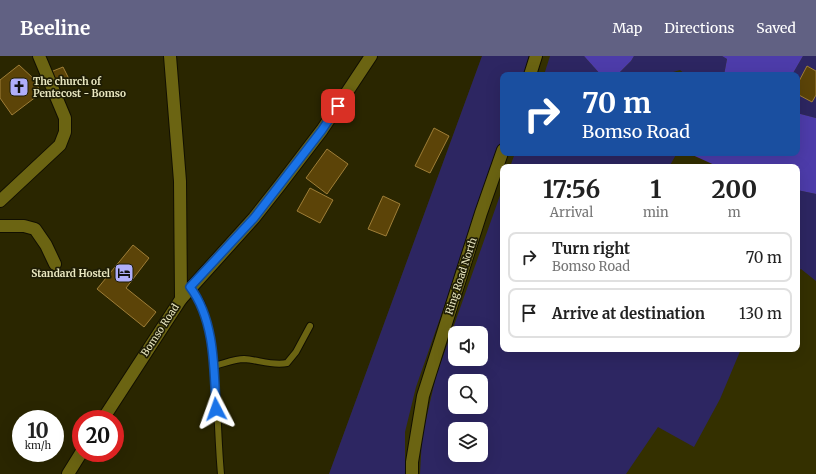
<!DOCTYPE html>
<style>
body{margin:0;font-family:Merriweather,serif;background:#f2f2f2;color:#222;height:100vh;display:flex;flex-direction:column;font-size:15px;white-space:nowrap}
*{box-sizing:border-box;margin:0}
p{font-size:13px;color:#767676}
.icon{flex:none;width:22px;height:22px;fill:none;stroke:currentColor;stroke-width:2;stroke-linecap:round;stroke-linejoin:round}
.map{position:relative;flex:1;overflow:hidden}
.side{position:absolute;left:500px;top:108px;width:300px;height:188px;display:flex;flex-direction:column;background:#fff;border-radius:8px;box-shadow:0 4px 16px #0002}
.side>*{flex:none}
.guide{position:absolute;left:500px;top:16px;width:300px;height:84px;border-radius:8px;box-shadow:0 4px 16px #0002;background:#1a4fa0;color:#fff;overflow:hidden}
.fabs{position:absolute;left:448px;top:270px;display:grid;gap:8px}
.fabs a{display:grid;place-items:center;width:40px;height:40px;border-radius:8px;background:#fff;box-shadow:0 4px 16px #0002;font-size:20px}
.speed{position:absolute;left:12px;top:354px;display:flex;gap:8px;font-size:20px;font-weight:700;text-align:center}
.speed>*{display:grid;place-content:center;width:52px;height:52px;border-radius:50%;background:#fff;box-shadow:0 4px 16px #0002;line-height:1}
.speed small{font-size:10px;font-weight:400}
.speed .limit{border:6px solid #d22;background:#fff;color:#111}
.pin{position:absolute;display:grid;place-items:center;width:34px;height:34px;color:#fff;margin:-17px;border-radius:8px;box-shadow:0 2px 6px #0006}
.me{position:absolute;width:44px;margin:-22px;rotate:356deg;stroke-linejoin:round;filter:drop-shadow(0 0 3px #0008)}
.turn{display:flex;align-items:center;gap:14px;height:84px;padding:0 16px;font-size:18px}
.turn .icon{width:52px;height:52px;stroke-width:2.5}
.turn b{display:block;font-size:28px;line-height:34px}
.eta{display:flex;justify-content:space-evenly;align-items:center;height:68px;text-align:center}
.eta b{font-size:24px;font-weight:700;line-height:28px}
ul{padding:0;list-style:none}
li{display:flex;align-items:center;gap:12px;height:50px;margin:0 8px 6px;padding:0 8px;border:2px solid #e0e0e0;border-radius:8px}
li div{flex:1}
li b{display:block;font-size:15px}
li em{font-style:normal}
header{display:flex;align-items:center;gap:24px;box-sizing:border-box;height:56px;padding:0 20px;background:#616183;color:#fff}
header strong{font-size:19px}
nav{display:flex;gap:22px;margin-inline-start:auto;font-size:14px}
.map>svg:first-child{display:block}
.built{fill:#343000;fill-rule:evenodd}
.green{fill:#2d2662;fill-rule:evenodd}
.forest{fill:#4d3caa}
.building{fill:#5c4408;stroke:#9f7e37}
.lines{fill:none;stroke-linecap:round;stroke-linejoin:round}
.lane-casing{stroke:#110f00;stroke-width:8}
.street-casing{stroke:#110f00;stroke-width:14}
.secondary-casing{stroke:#110f00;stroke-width:14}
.lane{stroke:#6b6412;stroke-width:6}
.street{stroke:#6b6412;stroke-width:12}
.secondary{stroke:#6b6412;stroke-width:12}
.route-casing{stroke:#114b97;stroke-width:10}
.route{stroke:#1a73e8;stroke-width:7}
.labels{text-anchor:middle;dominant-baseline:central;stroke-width:3.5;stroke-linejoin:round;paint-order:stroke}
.poi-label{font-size:10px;font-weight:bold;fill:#e9e7c1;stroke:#1f1d05;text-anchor:start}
.street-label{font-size:10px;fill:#e9e7c1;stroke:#1f1d05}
</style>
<header>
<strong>Beeline</strong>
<nav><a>Map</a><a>Directions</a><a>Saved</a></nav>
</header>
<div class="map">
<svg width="816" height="418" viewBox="0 0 816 418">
<rect width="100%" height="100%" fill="#2a2600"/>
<path class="built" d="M482 0H816V418H329ZM503 19H797V97H503ZM503 111H797V293H503ZM455 277H481V303H455ZM455 325H481V351H455ZM455 373H481V399H455Z"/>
<g class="green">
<polygon points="482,0 531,0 525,19 503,19 503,82 416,331 405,376 405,418 329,418"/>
<polygon points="550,0 584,0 601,19 544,19"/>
<polygon points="634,0 722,0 727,3 724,19 686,19 680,14 663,19 617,19 631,5"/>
<polygon points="803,0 816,0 816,62 797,57 797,19 792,19"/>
<polygon points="515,97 677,97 669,111 510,111"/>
<path d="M503 131V293H741L720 343 694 391 658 371 626 418H420L422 381 436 320ZM455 277H481V303H455ZM455 325H481V351H455ZM455 373H481V399H455Z"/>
<polygon points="797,134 816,138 816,225 801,213 797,215"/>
</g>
<g class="forest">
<polygon points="584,0 634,0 631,5 617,19 601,19"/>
<polygon points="722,0 803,0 792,19 724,19 727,3"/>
<polygon points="797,57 816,62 816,138 797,134 797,111 719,111 688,97 797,97"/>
</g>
<g class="building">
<polygon points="19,9 34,23 41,37 12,59 0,42 0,24"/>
<polygon points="807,10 816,15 816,39 812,46 797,38 797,29"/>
<polygon points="63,11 70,25 54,31 48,17"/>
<polygon points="434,72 449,80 430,117 415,110"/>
<polygon points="327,93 348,108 327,138 306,122"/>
<polygon points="310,132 333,144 320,167 297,155"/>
<polygon points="383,140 400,148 386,180 368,173"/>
<polygon points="133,189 149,202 126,232 156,256 144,271 97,233"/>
</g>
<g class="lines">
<defs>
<g id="lane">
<path d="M190 231C194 236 199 242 202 249 219 299 216 365 221 418"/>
<path d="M213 310C223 308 234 303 244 303 259 304 272 310 287 307L296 296 310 270"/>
</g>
<g id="street">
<polyline points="170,0 180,125 181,243"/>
<polyline points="530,19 536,0"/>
<polyline points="0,145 60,89 65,76 65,62 39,0"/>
<polyline points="0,170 24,170 35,173 46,189 55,208"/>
<polyline points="412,418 412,406 423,340 481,157 503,94"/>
</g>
<g id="secondary">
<polyline points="103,363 181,243 254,162 280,129 322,74 371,0"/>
<polyline points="68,418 81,397"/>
</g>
</defs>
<use href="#lane" class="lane-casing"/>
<use href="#street" class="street-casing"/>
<use href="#secondary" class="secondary-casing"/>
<use href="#lane" class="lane"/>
<use href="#street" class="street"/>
<use href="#secondary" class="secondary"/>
</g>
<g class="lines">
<defs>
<path id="route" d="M216 353C214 313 215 264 190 231L254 162 322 74 338 50"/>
</defs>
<use href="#route" class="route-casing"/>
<use href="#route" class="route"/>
</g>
<defs>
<symbol id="church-square" viewBox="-11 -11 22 22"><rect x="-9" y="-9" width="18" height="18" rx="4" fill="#afaefa" stroke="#1f1d05"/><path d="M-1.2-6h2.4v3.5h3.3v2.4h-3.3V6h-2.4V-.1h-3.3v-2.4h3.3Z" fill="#111"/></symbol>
<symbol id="hotel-square" viewBox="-11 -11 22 22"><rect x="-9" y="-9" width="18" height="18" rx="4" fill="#afaefa" stroke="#1f1d05"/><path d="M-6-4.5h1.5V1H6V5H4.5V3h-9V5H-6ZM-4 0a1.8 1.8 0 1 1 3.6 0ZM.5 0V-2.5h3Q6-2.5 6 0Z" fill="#111"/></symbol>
</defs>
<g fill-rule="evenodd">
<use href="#church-square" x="8" y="20" width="22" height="22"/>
<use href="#hotel-square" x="113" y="206" width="22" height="22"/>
</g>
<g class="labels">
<g class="poi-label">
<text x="33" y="25">The church of<tspan x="33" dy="12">Pentecost - Bomso</tspan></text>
<text x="110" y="217" text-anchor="end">Standard Hostel</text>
</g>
<g class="street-label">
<text transform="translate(461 220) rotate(-72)">Ring Road North</text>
<text transform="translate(160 274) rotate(-57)">Bomso Road</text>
</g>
</g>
</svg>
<div class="fabs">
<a><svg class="icon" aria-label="sound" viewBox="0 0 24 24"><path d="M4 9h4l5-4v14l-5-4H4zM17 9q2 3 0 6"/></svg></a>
<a><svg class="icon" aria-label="search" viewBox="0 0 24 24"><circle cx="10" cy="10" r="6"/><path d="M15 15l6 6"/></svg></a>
<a><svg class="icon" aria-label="layers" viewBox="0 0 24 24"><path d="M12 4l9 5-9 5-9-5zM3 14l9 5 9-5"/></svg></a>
</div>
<div class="speed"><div>10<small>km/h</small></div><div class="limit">20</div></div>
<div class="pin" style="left:338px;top:50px;background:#d93025"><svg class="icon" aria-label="arrive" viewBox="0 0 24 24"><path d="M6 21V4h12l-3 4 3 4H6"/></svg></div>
<svg class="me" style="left:216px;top:353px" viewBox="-20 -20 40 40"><path d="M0-17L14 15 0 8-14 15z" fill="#1a73e8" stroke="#fff" stroke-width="4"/></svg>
<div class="guide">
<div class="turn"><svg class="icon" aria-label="right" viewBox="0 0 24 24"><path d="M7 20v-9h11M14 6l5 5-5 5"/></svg><div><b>70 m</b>Bomso Road</div></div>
</div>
<section class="side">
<div class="eta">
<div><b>17:56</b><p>Arrival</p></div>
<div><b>1</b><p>min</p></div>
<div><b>200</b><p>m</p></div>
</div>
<ul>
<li><svg class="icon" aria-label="right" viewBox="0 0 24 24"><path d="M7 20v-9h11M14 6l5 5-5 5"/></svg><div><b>Turn right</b><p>Bomso Road</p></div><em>70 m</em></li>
<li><svg class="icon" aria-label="arrive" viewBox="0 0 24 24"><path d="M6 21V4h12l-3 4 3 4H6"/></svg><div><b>Arrive at destination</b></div><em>130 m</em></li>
</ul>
</section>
</div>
